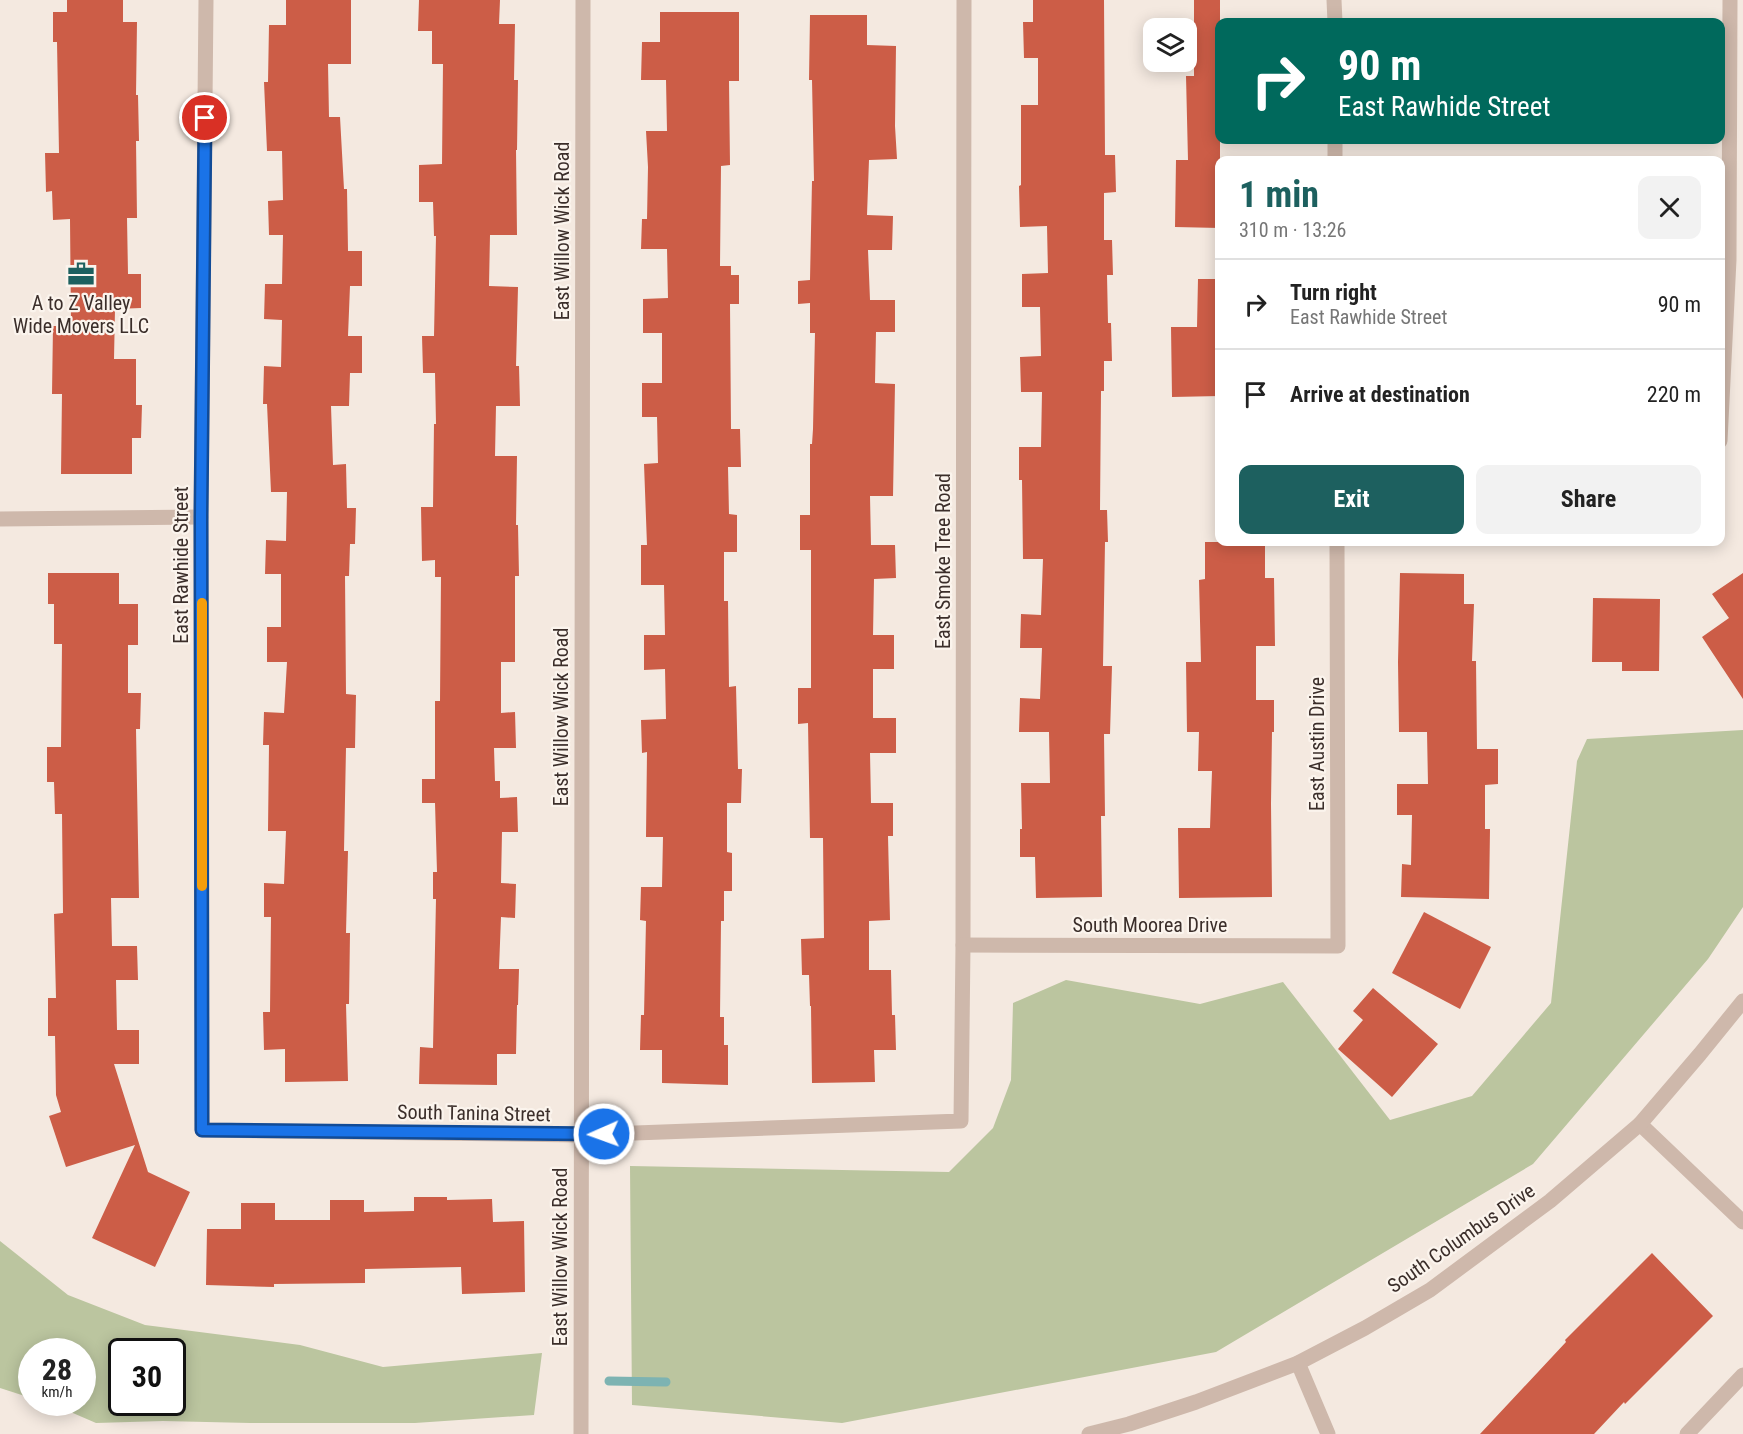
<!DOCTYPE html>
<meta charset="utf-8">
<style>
body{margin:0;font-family:"Roboto Condensed",sans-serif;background:#f2f2f2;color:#222;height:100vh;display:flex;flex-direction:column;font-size:22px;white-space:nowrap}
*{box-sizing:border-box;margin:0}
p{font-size:20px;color:#767676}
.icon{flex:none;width:33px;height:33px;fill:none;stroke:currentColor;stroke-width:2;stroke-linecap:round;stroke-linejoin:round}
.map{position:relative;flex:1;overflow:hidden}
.details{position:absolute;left:1215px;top:156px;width:510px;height:390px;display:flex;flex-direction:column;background:#fff;border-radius:12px;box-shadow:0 3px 15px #0003}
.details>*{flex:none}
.top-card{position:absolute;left:1215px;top:18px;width:510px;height:126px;border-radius:12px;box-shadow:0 3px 15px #0003;background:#00695c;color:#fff;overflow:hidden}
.controls{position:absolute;left:1143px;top:18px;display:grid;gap:12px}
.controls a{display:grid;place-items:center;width:54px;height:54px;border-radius:12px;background:#fff;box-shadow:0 3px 15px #0003;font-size:30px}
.speed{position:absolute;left:18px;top:1338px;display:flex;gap:12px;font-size:30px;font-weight:700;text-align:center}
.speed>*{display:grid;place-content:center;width:78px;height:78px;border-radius:50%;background:#fff;box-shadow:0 3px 15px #0003;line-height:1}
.speed small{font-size:15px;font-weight:400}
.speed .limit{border:3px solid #111;border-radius:9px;background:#fff;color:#111}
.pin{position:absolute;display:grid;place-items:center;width:51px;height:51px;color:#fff;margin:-26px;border:3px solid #fff;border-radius:50%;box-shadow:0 2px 6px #0007}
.me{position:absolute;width:66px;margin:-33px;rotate:268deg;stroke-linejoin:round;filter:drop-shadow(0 0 4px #0008)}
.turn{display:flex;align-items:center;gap:21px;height:126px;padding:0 24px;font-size:27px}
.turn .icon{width:78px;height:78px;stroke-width:2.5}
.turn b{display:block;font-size:42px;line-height:51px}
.round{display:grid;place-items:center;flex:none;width:63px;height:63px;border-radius:12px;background:#f2f2f2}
.headline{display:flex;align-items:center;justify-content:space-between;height:102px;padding:0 24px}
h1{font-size:36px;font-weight:700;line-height:45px;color:#1d605f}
.button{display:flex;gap:12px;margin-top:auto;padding:12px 24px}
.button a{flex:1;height:69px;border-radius:12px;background:#1d605f;color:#fff;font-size:24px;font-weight:700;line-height:69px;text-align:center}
.button a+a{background:#f2f2f2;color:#222}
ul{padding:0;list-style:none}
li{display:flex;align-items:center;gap:18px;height:90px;padding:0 24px;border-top:2px solid #e0e0e0}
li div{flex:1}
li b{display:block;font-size:22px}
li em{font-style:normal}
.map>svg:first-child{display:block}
.green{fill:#bbc59f;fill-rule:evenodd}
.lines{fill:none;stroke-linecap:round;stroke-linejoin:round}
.stream{stroke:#7db3b2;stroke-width:9}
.building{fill:#cc5d47}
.minor{stroke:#ceb8ab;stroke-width:15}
.route-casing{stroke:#114b97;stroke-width:15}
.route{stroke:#1a73e8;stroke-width:10}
.slow{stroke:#f59e0b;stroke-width:10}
.labels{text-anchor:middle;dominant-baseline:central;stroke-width:4.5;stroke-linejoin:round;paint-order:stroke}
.street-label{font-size:20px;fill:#3b2e2a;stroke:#fbf4ed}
.poi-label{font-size:20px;fill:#3b2e2a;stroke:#fbf4ed}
</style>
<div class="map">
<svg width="1743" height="1434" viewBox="0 0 1743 1434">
<rect width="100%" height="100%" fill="#f4e9e0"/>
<g class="green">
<polygon points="1743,730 1743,907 1708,959 1533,1164 1216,1352 842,1423 632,1405 630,1166 949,1172 993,1128 1011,1080 1013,1003 1066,980 1200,1004 1283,982 1390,1120 1472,1096 1551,1003 1577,761 1587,739"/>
<path d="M0 1241 68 1295 145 1325 300 1345 383 1367 542 1353 534 1415 415 1423H250L163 1421 96 1423 59 1407 46 1403 82 1402V1352H32L31 1398 0 1388ZM122 1352H172V1402H122Z"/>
</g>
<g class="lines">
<polyline class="stream" points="609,1381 666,1382"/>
</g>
<g class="building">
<polygon points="67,0 123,0 123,22 137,22 136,95 138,95 139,141 136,141 137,218 127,218 128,274 141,274 141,308 115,309 114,359 136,359 136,405 142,405 141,438 132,438 132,474 61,474 62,394 52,394 53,326 71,326 70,219 53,220 52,191 46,192 45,153 59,153 57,42 53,42 53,12 67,12"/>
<polygon points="286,0 351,0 351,64 328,64 329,117 340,117 344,189 347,189 348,251 362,251 362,286 350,286 348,336 362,336 362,373 350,373 349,406 331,406 333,465 346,464 347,508 356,508 355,544 350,544 349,576 345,576 346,694 356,695 355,748 346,748 344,851 348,851 346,933 350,933 349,1004 346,1004 348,1081 285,1082 285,1049 264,1050 263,1012 270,1012 271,917 264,917 264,883 284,884 286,831 268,831 269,745 263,745 264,712 284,713 287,662 267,662 267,627 281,627 281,574 265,574 266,540 286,541 287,492 271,492 267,404 263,404 264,366 281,367 282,320 264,319 265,284 282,284 283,235 269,235 268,201 283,200 282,151 267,151 264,82 268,82 269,25 286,25"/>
<polygon points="419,0 500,0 499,24 515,24 514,80 518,80 517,150 516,150 517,235 490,235 489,286 518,287 516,366 519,366 520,406 496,406 495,456 517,456 516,525 518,525 519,576 515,576 515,662 501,662 501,713 515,712 516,748 494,748 495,781 500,781 500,798 517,797 518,832 502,832 501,883 516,884 515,918 501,917 499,969 519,969 518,1005 517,1005 516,1054 497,1054 497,1085 419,1084 420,1047 433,1048 436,899 433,899 433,872 437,872 435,803 422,803 422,779 435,779 435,701 440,701 441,577 435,577 435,560 422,561 421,507 433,507 434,424 436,424 435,373 423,373 422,336 434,336 436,236 434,236 433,202 419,202 419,165 442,164 443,64 432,64 432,31 418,31"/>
<polygon points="1033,0 1104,0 1105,155 1115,155 1116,192 1104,193 1104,240 1112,240 1113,275 1107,275 1108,323 1111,323 1112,361 1104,361 1104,391 1101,391 1100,510 1107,510 1108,542 1105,542 1103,666 1112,666 1110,734 1104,734 1105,816 1101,816 1102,897 1036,898 1035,857 1020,857 1020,829 1022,829 1021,783 1050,783 1049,732 1019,732 1020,698 1040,699 1042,648 1020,648 1021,614 1041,615 1043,559 1023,559 1022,480 1019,480 1019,447 1041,447 1042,392 1021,392 1020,357 1041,356 1040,307 1022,307 1022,274 1048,273 1047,226 1020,227 1019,186 1021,185 1021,105 1038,105 1038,58 1024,58 1023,22 1033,22"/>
<polygon points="1194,0 1220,0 1220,228 1175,227 1176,160 1188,160 1186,76 1194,76"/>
<polygon points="660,12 739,12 739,81 729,81 730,165 721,166 720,266 731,266 731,275 739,275 739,304 730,304 731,429 740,429 741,467 728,467 729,514 737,515 737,552 724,552 724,601 728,601 729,687 736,686 738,769 742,769 741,803 727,803 727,852 732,853 732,891 724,891 724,921 721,921 720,1017 724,1017 724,1045 728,1045 728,1085 662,1083 662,1050 640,1050 641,1015 644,1015 646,921 640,920 641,887 662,887 663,837 646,837 647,752 642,753 641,720 666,719 665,669 644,670 644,635 665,635 664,585 641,585 641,545 647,545 644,464 658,463 657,417 642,417 642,383 662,383 662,333 643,333 643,299 668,298 667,249 641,249 642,219 647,219 648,167 646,131 667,131 666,80 641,80 642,42 660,42"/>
<polygon points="810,15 867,15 867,45 896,46 895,126 897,159 869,160 867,215 893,216 892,250 868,250 870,300 895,300 895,332 876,332 875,383 895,384 893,496 870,496 871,545 895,545 896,578 874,579 873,635 894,635 894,669 873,669 873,718 896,718 896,753 870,753 871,803 893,803 893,836 888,836 890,920 869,921 869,970 891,970 892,1015 895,1015 896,1050 874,1050 875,1082 812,1083 811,1006 810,1006 809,975 802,975 801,939 824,938 823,838 810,838 808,723 798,724 798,688 811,688 811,550 800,550 800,515 810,515 810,444 812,444 813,429 815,333 810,333 810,303 798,304 798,281 810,280 812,181 814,181 812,80 809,80"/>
<polygon points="1198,279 1220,279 1220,396 1172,397 1171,327 1197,327"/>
<polygon points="1205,542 1265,542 1265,578 1274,578 1275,646 1256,646 1256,700 1274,700 1274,732 1272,732 1271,804 1272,897 1179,898 1178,828 1210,828 1212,771 1198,771 1199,732 1187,732 1186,662 1201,662 1199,580 1205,579"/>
<polygon points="48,573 119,573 119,604 138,604 138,645 128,645 128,693 141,693 140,729 136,729 139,898 111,898 112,946 137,946 138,980 116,980 117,1030 139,1030 139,1064 114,1064 148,1172 190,1192 155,1267 92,1238 135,1145 66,1167 49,1116 61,1112 56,1095 55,1036 48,1036 48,998 56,998 54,914 63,913 62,814 55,814 54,782 47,782 47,747 61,747 62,644 54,644 54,604 48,604"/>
<polygon points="1400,573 1464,574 1464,604 1474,604 1472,661 1476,661 1477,749 1498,749 1498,784 1485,785 1485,829 1490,829 1489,899 1401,897 1402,864 1411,865 1412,815 1397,815 1397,784 1428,784 1427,732 1399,732 1398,662"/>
<polygon points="1743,573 1743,699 1702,637 1729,618 1712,594"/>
<polygon points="1593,598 1660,599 1659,671 1622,671 1622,662 1592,662"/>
<polygon points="1424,912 1491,947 1460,1009 1392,973"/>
<polygon points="1373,988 1438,1044 1392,1097 1338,1049 1363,1020 1353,1011"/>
<polygon points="414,1197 447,1197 447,1200 492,1199 493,1222 524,1221 525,1292 462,1294 461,1267 365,1269 365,1283 274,1284 274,1287 206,1285 207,1229 241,1229 241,1203 275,1203 275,1220 330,1220 330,1200 364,1200 364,1212 414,1211"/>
<polygon points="1652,1253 1713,1316 1625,1404 1624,1402 1594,1434 1480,1434 1566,1342 1565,1340"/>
</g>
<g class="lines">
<g class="minor">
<polyline points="206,0 201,517 202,1130 581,1135 961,1121 963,945 964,0"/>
<polyline points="1334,0 1335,22"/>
<polyline points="1335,140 1335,160"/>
<polyline points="1720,441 1729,260 1730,0"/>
<polyline points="0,519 201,517"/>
<polyline points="963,945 1338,946 1337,542"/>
<polyline points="1640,1124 1743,1222"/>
<polyline points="1298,1363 1328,1434"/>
<polyline points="581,1434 583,0"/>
<polyline points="1089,1434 1129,1424 1196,1402 1298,1363 1365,1328 1430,1290 1550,1201 1640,1124 1700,1054 1743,1001"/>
<polyline points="1687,1434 1743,1375"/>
</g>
</g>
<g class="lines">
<defs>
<polyline id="route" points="205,118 201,517 202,1130 604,1134"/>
</defs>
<use href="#route" class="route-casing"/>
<use href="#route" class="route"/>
<polyline class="slow" points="202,603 202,886"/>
</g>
<defs>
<symbol id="office-bare" viewBox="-9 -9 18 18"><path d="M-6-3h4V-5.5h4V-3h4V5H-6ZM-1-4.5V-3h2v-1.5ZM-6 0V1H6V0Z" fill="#1d605f" stroke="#fbf4ed" stroke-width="2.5" paint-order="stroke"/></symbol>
</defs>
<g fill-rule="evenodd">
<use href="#office-bare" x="62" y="255" width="38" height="38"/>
</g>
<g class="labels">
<g class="street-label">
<text transform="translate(562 231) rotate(-90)">East Willow Wick Road</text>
<text transform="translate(943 561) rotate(-90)">East Smoke Tree Road</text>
<text transform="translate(181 565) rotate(-90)">East Rawhide Street</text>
<text transform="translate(561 717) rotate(-90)">East Willow Wick Road</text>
<text transform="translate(1317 744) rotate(-90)">East Austin Drive</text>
<text x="1150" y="925">South Moorea Drive</text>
<text transform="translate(474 1113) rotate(1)">South Tanina Street</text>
<text transform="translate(1461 1238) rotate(-35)">South Columbus Drive</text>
<text transform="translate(560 1257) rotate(-90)">East Willow Wick Road</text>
</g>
<g class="poi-label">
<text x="81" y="303">A to Z Valley<tspan x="81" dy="23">Wide Movers LLC</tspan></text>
</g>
</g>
</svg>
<div class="controls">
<a><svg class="icon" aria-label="layers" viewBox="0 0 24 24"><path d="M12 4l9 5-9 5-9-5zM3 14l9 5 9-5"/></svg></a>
</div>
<div class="speed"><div>28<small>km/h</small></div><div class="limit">30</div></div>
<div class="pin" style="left:205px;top:118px;background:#d93025"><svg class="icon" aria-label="arrive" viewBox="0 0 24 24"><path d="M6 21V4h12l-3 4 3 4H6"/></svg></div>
<svg class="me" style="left:604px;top:1134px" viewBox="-20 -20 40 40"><circle r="17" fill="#1a73e8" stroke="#fff" stroke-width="3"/><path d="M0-11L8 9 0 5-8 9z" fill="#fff"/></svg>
<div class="top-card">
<div class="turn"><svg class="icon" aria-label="right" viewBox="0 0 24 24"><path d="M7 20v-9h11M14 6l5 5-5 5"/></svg><div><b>90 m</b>East Rawhide Street</div></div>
</div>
<section class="details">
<div class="headline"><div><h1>1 min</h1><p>310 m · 13:26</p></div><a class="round"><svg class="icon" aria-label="close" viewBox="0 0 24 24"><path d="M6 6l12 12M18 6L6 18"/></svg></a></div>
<ul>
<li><svg class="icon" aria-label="right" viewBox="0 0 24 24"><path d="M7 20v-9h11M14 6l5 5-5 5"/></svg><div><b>Turn right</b><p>East Rawhide Street</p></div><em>90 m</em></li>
<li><svg class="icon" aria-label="arrive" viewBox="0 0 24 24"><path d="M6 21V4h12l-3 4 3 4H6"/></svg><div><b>Arrive at destination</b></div><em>220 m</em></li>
</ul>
<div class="button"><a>Exit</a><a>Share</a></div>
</section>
</div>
